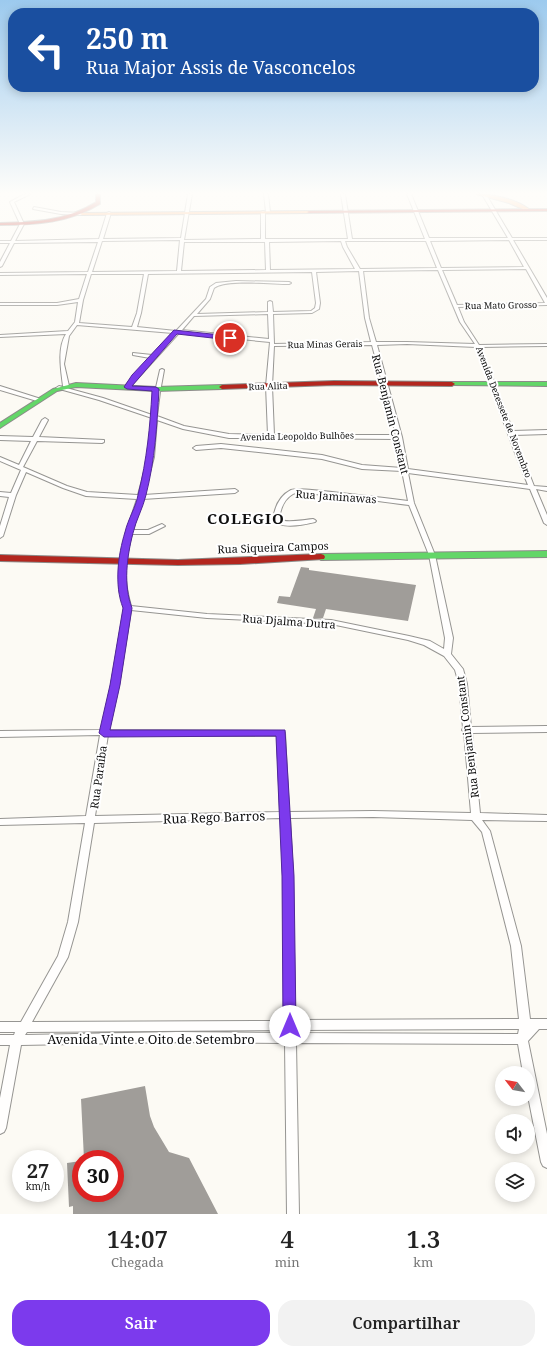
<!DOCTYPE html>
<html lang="pt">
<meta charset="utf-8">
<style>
body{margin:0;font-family:"Noto Serif",serif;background:#f2f2f2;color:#222;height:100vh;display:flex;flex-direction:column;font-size:15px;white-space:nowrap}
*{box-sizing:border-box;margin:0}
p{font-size:13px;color:#767676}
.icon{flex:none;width:22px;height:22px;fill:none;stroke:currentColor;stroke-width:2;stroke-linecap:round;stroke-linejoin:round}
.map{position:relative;height:1214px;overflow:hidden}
.details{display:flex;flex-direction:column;background:#fff;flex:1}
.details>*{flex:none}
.top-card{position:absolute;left:8px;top:8px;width:531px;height:84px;border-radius:16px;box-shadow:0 2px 10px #0003;background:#1a4fa0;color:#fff;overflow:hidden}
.needle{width:26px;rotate:301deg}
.controls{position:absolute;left:495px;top:1066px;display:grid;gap:8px}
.controls a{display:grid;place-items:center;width:40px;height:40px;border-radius:50%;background:#fff;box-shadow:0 2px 10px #0003;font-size:20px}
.speed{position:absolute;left:12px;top:1150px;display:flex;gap:8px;font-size:20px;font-weight:700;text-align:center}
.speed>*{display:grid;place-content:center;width:52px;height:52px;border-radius:50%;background:#fff;box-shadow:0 2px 10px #0003;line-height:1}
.speed small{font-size:10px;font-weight:400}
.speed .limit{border:6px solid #d22;background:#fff;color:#111}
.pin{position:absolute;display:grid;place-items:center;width:34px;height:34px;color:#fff;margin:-17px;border:2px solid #fff;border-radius:50%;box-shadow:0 1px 4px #0007}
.me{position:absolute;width:44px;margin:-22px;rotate:0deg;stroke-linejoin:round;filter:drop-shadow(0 0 3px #0008)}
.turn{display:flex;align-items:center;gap:14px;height:84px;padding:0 12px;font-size:18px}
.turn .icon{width:52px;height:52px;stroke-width:2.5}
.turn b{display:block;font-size:28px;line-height:34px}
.eta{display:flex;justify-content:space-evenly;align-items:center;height:68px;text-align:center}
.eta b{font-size:24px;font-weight:600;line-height:28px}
.cta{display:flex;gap:8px;margin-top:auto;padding:8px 12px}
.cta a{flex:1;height:46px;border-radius:16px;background:#7c3aed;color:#fff;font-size:16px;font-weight:600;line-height:46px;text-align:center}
.cta a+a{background:#f2f2f2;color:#222}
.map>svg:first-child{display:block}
.building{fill:#a09d99}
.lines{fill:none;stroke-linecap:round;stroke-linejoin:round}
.street-casing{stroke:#969592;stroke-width:2}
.fast-casing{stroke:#8c8b89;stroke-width:2}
.slow-casing{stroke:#8c8b89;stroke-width:2}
.jam-casing{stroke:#8c8b89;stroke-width:2}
.street{fill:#fffefd;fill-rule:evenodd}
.fast{fill:#63d668;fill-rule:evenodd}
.slow{fill:#ff974d;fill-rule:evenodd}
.jam{fill:#b3261e;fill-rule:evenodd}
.route{fill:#7c3aed;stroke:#51269a}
.labels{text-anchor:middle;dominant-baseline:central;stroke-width:4;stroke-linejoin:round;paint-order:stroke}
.far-street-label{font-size:9px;fill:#0f0f0f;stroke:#fff}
.street-label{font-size:11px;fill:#0f0f0f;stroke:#fff}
.near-street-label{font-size:13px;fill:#0f0f0f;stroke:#fff}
.district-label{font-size:15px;font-weight:bold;letter-spacing:1px;fill:#0f0f0f;stroke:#fff}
</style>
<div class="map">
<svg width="547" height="1214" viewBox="0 0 547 1214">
<rect width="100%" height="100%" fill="#fcfaf4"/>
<g class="building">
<polygon points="301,567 309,568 309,570 416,585 408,621 326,609 323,618 313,618 316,609 277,603 279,596 290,597"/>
<polygon points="145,1086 150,1116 154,1127 169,1152 189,1158 218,1214 73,1214 73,1206 69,1207 67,1163 81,1161 81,1193 115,1193 115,1159 84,1159 81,1099"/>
</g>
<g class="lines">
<defs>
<g id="street">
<path d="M25 194H30L14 202 24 224 15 241 99 239 107 213 109 212 111 213 103 239 181 238 188 194H192L184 240 261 239V212L263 211 265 212V239H348L341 194H345L352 239H425L407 194H411L429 238H508L483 196 485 195 487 196 512 238H547V240H513L547 298V305L458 307 464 322 479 345 547 344V346L481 347 513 431 547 430V434L514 435 534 486 547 487V491L536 489 547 515V525L544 523 530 489 408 473 414 503 435 555 453 638 451 654 463 669 467 684 471 727 547 726V732L472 733 480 813 547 815V821L482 820 490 831 521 946 530 1019H547V1029H539L528 1041 547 1134V1168L543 1166 541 1162 528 1096V1073H523L518 1044 296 1043 299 1214H287L285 1043 177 1042 21 1045 6 1128 4 1132 0 1134V1098L10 1045H0V1035H14L15 1032H0V1022H21L58 956 68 922 85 823 0 825V819L86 816 100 735 0 737V731L101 730 111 685 124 608 119 590V571L121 552 126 532 137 499 86 496 63 488 26 472 16 495 3 536 0 538V526L9 497 0 496V492L11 493 21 470 0 461V457L19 465 31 441 0 440V436L33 437 42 420 45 418 48 420 39 437 104 440V442L102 443 37 441 23 467 67 486 87 492 138 495 148 457 152 418 99 400 56 388 59 386 103 398 152 415 155 392 160 370 162 369 164 370 160 392 157 416 184 426 229 434 268 435 266 386 270 342 179 333 129 388H125V386L150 358 133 355V353L152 355 173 333 77 325 69 336 64 364 69 386 66 388 63 386C61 370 57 348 66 334L0 337V335L68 331 75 322 78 302 57 305H0V303H57L79 299 87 274 0 275V273L88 272 98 242 14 243 2 266 0 267V262L10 243H0V241H11L20 224 10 202ZM180 240 177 271 92 272 102 241ZM509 240 524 267 441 268 430 241ZM341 241 343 247 355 269 270 270 269 242ZM345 241H426L437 268 360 269 347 247ZM184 242H265L266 270 181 271ZM526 269 545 303 457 305 442 270ZM438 270 460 322 475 344 407 342H376L369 318 363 271ZM359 271 365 318 371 342 274 344 273 314 312 313 319 309 320 303 316 272ZM312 272 316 303 315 308 311 311 273 312 272 302 270 301 268 302V312L197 314 210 299 214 288C226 279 272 284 289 284L291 283 289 282 236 281 216 283 210 287 206 299 176 331 137 327 141 313 148 274ZM91 274H144L137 313 132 327 79 323 83 300ZM268 314 269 339 182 330 194 316ZM407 344 476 347 515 453 528 485 408 469 402 437 377 345ZM372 345 396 435H274L272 386 274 346ZM157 420 183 429 229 438H268L271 440 274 438 397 439 402 468 362 465 322 455 221 444 196 446 193 448 196 450 221 448 322 459 362 469 402 471 408 501C376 497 344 493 312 490 306 490 297 488 291 490 279 496 274 509 273 521 283 529 303 525 315 522L316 521 315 520 313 519C302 520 290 523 279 520 280 510 284 499 293 494 298 491 308 494 314 494 346 496 377 501 409 505L429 555 445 638 444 649 430 641 409 636 331 620 207 614 131 606C123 578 125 562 132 534H149L165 526 162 524 148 530H133L143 499 235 493 238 491 235 489 144 495 154 457ZM131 610 207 618 331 624 408 640 424 645 444 656 455 670 459 684 463 728 462 730 464 732 471 813 373 811 289 812 285 733 284 731 109 730 119 685ZM108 735 277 736 280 812 95 816ZM373 817 472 820 482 832 511 946 519 1019 295 1020 293 876 290 818ZM281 818 283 876 285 1021 32 1022 68 957 78 922 94 823ZM519 1029 518 1034 296 1033V1030ZM285 1030V1033L177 1032 25 1035 27 1032Z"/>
<polygon points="264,194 268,194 270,212 268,213 266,212"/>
<polygon points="34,207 61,212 82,213 84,214 82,215 61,214 33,209"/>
<polygon points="0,386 41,399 42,400 39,402 37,401 0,390"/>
</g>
<g id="fast">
<polygon points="452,382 547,382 547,386 450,385 449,384"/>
<polygon points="76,383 156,387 222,385 225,387 222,389 156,391 76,387 57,391 0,428 0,423 53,389"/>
<polygon points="547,551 547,557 321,560 317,557 321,554"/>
</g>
<g id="slow">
<path d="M476 194C493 194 515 199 529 209L525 210 509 203Z"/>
<polygon points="309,211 311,213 82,215 80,214 82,213"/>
</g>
<g id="jam">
<path d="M96 194H100V204C69 223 36 225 0 225V223C34 222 66 221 96 202Z"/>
<polygon points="547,209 547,211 309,213 307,212 309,211"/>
<polygon points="334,381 452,382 455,384 452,386 334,385 222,389 219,387 222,385"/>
<polygon points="321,554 324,555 325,557 324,559 240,564 178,565 0,561 0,555 178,560"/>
</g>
</defs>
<use href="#street" class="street-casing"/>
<use href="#fast" class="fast-casing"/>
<use href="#slow" class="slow-casing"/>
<use href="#jam" class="jam-casing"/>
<use href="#street" class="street"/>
<use href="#fast" class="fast"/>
<use href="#slow" class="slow"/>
<use href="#jam" class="jam"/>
</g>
<linearGradient id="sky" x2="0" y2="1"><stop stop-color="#9ccaee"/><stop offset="0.53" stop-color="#fefdfa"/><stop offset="1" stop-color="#fefdfa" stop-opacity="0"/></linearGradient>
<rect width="547" height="364" fill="url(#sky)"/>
<path class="route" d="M174 330 230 336 233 338 230 340 177 334 132 386 156 387 159 389C157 425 155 460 146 495 143 508 136 520 133 533 127 556 123 585 132 608L120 685 110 730H285L294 876 296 1026 294 1031 290 1032 285 1031 283 1026 282 876 276 736 104 737 99 733 110 685 123 608C114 585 118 555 125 532 128 519 136 507 138 495 147 459 150 427 152 391L127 389 124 387 132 375Z"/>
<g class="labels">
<g class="far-street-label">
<text transform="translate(501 305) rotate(-1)">Rua Mato Grosso</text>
<text transform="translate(325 344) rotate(-1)">Rua Minas Gerais</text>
<text transform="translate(268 386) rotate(-2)">Rua Alita</text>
<text transform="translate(504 412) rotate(69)">Avenida Dezessete de Novembro</text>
<text transform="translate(297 436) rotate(-1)">Avenida Leopoldo Bulhões</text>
</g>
<g class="street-label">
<text transform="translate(391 414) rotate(76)">Rua Benjamin Constant</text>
<text transform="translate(336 496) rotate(4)">Rua Jaminawas</text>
<text transform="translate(273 547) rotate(-2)">Rua Siqueira Campos</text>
<text transform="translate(289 621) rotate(4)">Rua Djalma Dutra</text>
<text transform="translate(467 737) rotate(-97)">Rua Benjamin Constant</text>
<text transform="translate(98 777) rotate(-82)">Rua Paraíba</text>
</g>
<g class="near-street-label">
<text transform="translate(214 817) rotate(-2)">Rua Rego Barros</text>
<text x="151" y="1039">Avenida Vinte e Oito de Setembro</text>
</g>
<g class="district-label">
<text x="246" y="518">COLEGIO</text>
</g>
</g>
</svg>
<div class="controls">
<a><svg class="needle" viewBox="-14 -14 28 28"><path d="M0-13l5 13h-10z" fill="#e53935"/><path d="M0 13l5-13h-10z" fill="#767676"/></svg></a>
<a><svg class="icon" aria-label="sound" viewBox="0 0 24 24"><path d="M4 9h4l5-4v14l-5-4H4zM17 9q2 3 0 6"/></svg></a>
<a><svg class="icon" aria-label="layers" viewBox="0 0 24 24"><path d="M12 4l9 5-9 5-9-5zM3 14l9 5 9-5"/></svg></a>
</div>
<div class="speed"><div>27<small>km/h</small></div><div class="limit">30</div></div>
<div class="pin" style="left:230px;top:338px;background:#d93025"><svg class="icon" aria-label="arrive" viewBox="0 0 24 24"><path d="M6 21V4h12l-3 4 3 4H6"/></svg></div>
<svg class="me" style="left:290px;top:1026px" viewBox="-20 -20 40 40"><circle r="19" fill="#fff"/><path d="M0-13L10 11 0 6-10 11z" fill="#7c3aed"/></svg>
<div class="top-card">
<div class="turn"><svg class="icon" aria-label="left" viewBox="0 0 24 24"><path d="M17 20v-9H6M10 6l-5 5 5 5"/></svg><div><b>250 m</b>Rua Major Assis de Vasconcelos</div></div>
</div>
</div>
<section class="details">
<div class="eta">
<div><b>14:07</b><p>Chegada</p></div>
<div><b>4</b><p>min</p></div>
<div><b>1.3</b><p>km</p></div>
</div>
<div class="cta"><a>Sair</a><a>Compartilhar</a></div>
</section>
